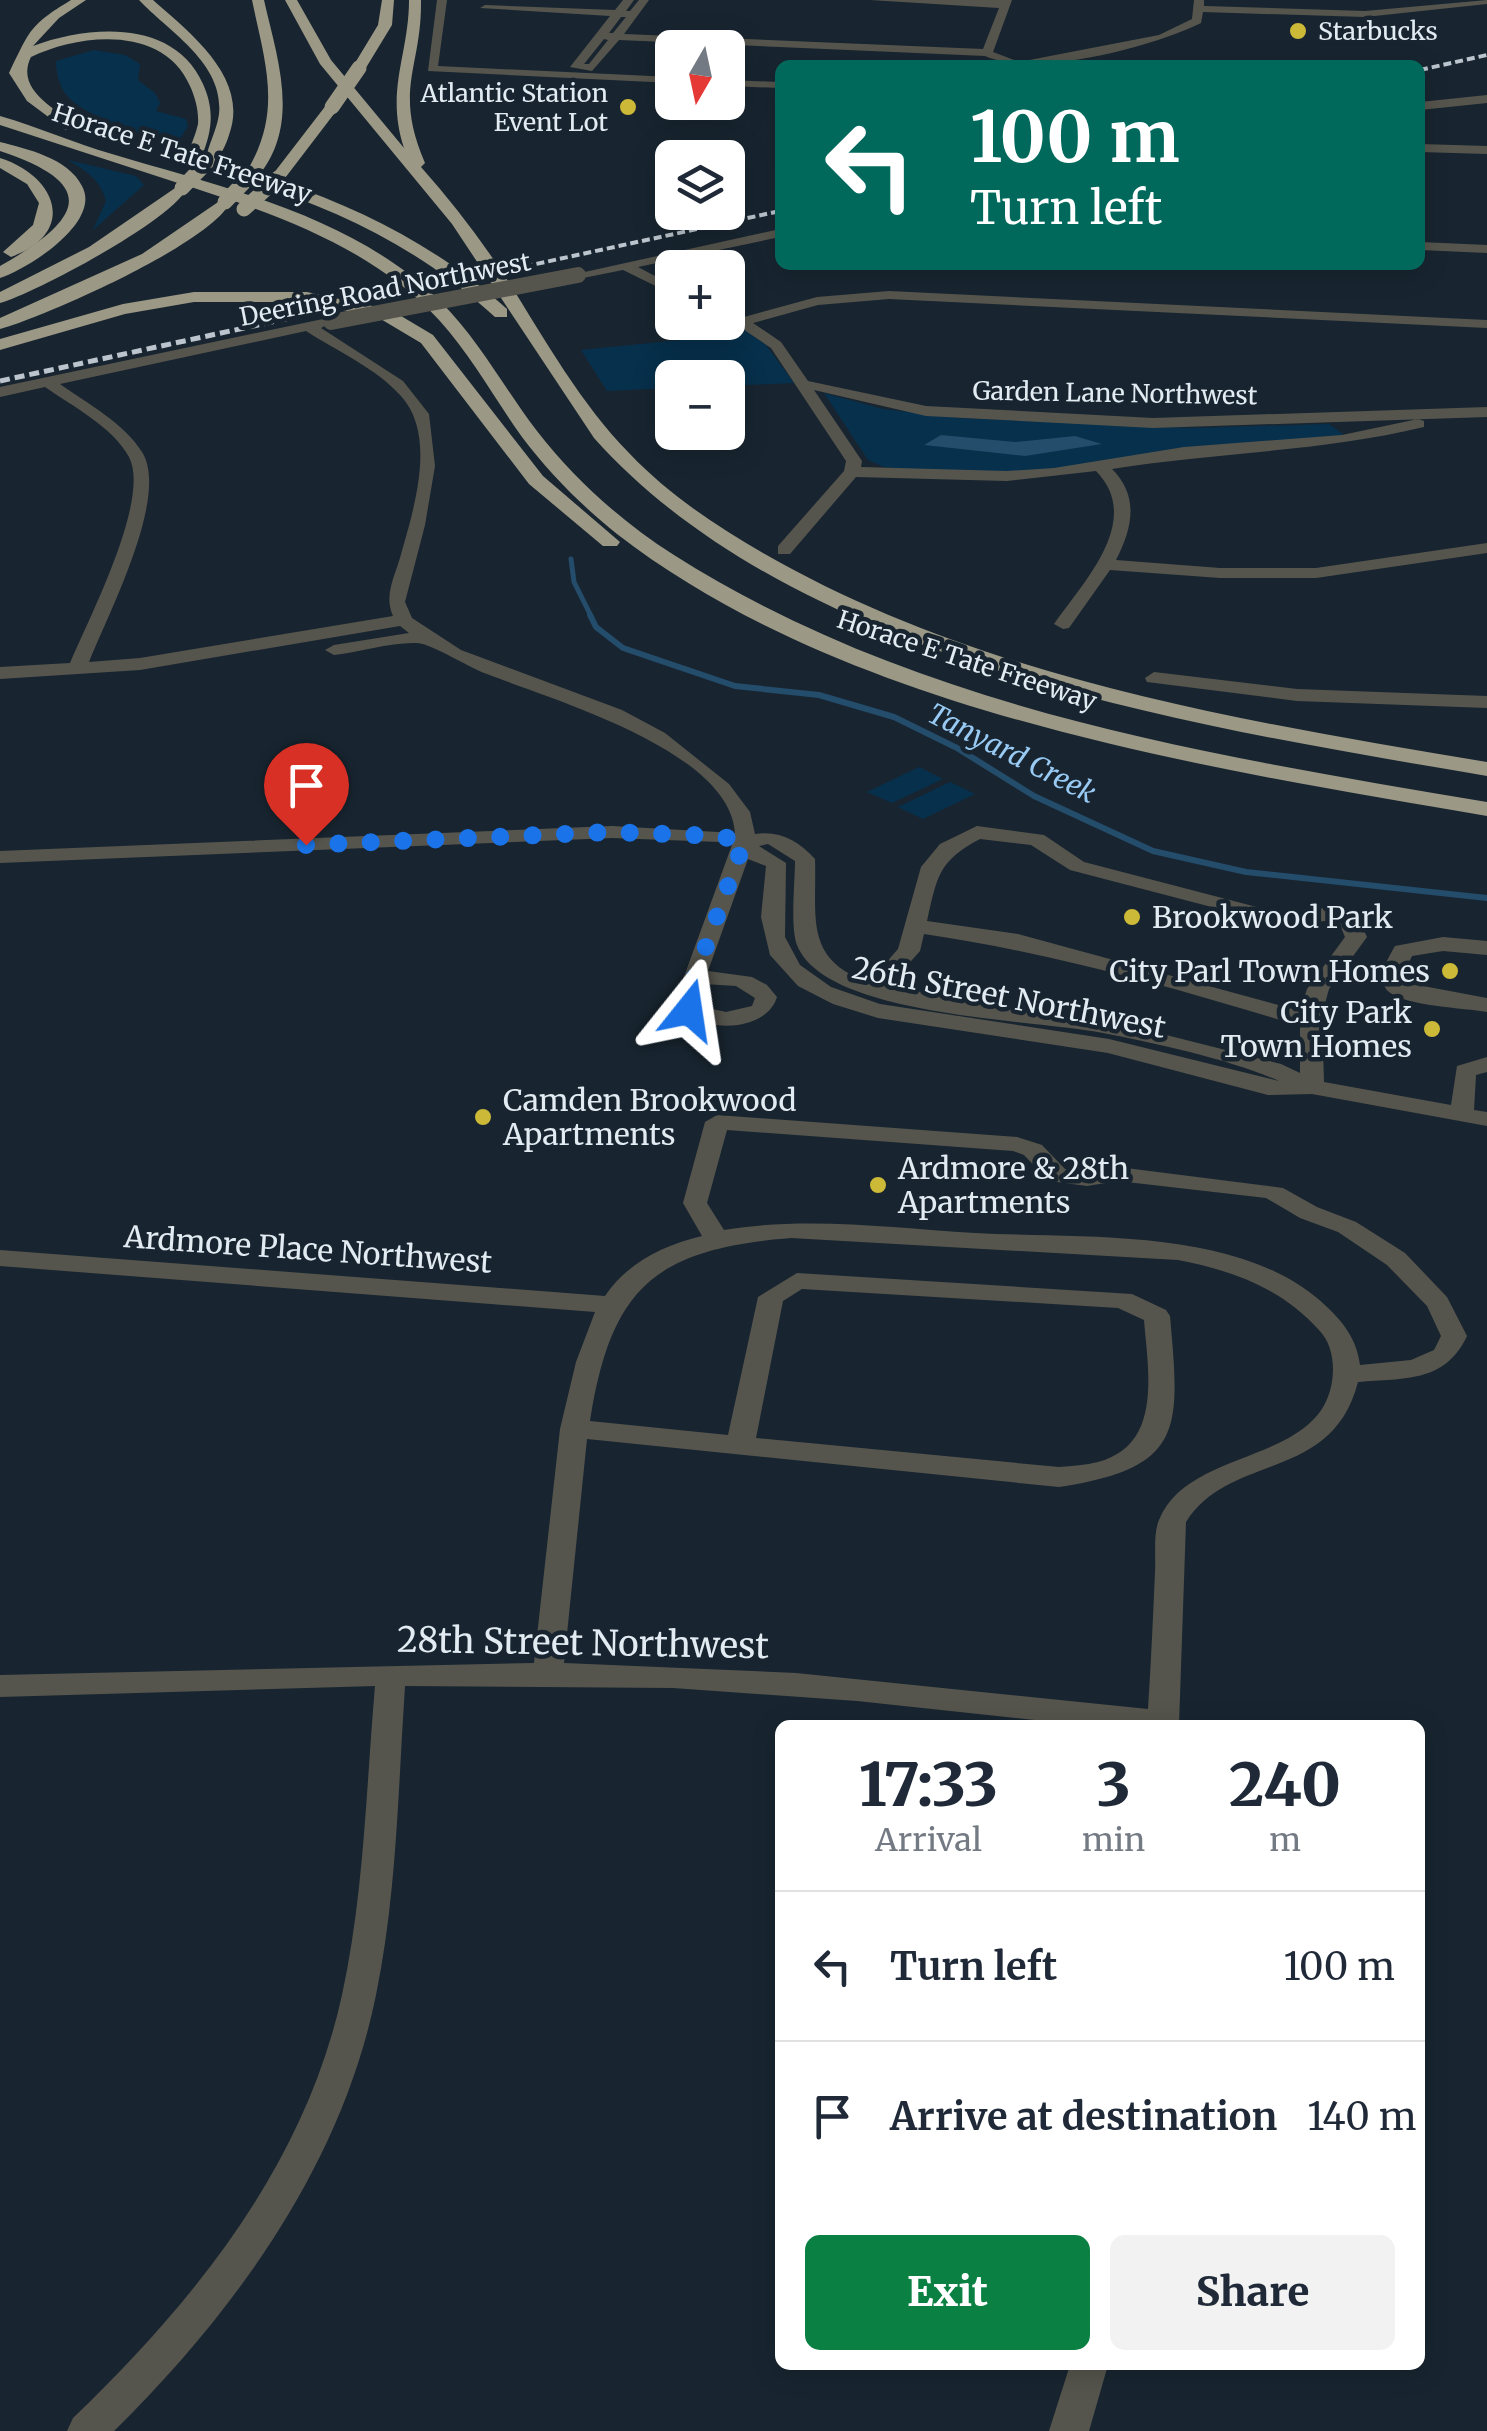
<!DOCTYPE html>
<meta charset="utf-8">
<style>
body{margin:0;font-family:Merriweather,serif;background:#f2f2f3;color:#1f2937;height:100vh;display:flex;flex-direction:column;font-size:38px;white-space:nowrap}
*{box-sizing:border-box;margin:0}
p{font-size:32px;color:#747a83}
.icon{flex:none;width:55px;height:55px;fill:none;stroke:currentColor;stroke-width:2;stroke-linecap:round;stroke-linejoin:round}
.map{position:relative;flex:1;overflow:hidden}
.side{position:absolute;left:775px;top:1720px;width:650px;height:650px;display:flex;flex-direction:column;background:#fff;border-radius:15px;box-shadow:0 5px 25px #0003}
.side>*{flex:none}
.banner{position:absolute;left:775px;top:60px;width:650px;height:210px;border-radius:15px;box-shadow:0 5px 25px #0003;background:#00695c;color:#fff;overflow:hidden}
.needle{width:65px;rotate:189deg}
.fabs{position:absolute;left:655px;top:30px;display:grid;gap:20px}
.fabs a{display:grid;place-items:center;width:90px;height:90px;border-radius:15px;background:#fff;box-shadow:0 5px 25px #0003;font-size:50px}
.pin{position:absolute;display:grid;place-items:center;width:85px;height:85px;color:#fff;margin:-102px -42px;border-radius:50% 50% 50% 0;rotate:-45deg;box-shadow:0 0 10px #0007}
.pin .icon{rotate:45deg}
.me{position:absolute;width:110px;margin:-55px;rotate:15deg;stroke-linejoin:round;filter:drop-shadow(0 0 8px #0008)}
.turn{display:flex;align-items:center;gap:35px;height:210px;padding:0 30px;font-size:45px}
.turn .icon{width:130px;height:130px;stroke-width:2.5}
.turn b{display:block;font-size:70px;line-height:85px}
.eta{display:flex;justify-content:space-evenly;align-items:center;height:170px;text-align:center}
.eta b{font-size:60px;font-weight:800;line-height:70px}
.button{display:flex;gap:20px;margin-top:auto;padding:20px 30px}
.button a{flex:1;height:115px;border-radius:15px;background:#0b8043;color:#fff;font-size:40px;font-weight:800;line-height:115px;text-align:center}
.button a+a{background:#f2f2f3;color:#1f2937}
ul{padding:0;list-style:none}
li{display:flex;align-items:center;gap:30px;height:150px;padding:0 30px;border-top:2px solid #e0e1e3}
li div{flex:1}
li b{display:block;font-size:38px}
li em{font-style:normal}
.map>svg:first-child{display:block}
.green{fill:#07304c}
.water{fill:#244c6b}
.lines{fill:none;stroke-linecap:round;stroke-linejoin:round}
.stream-far1{stroke:#244c6b;stroke-width:5}
.stream{stroke:#244c6b;stroke-width:6}
.street{fill:#56554d;fill-rule:evenodd}
.highway{fill:#9b9885;fill-rule:evenodd}
.rail-far1{stroke:#bcc5cd;stroke-width:4;stroke-dasharray:8 4;stroke-linecap:butt}
.rail{stroke:#bcc5cd;stroke-width:5;stroke-dasharray:10 5;stroke-linecap:butt}
.street-bridge{stroke:#56554d;stroke-width:16}
.highway-bridge{stroke:#9b9885;stroke-width:15}
.route{stroke:#1a73e8;stroke-width:18;stroke-dasharray:0 32.4}
.poi-dot{fill:#ccb938;stroke:#182530;stroke-width:4}
.labels{text-anchor:middle;dominant-baseline:central;stroke-width:9;stroke-linejoin:round;paint-order:stroke}
.far-poi-label{font-size:25px;fill:#e2ebf2;stroke:#182530;text-anchor:start}
.far-street-label{font-size:25px;fill:#e2ebf2;stroke:#182530}
.far-water-label{font-size:28px;font-style:italic;fill:#98caf4;stroke:#182530}
.poi-label{font-size:30px;fill:#e2ebf2;stroke:#182530;text-anchor:start}
.street-label{font-size:30px;fill:#e2ebf2;stroke:#182530}
.near-street-label{font-size:35px;fill:#e2ebf2;stroke:#182530}
</style>
<div class="map">
<svg width="1487" height="2431" viewBox="0 0 1487 2431">
<rect width="100%" height="100%" fill="#182530"/>
<g class="green">
<path d="M94 50 125 55 140 64 138 80 155 93 160 103 156 111 186 119 188 126 180 139C154 143 88 117 69 98 60 89 56 73 56 61Z"/>
<path d="M68 160 136 176 144 185 93 230 106 201C100 179 86 171 68 160Z"/>
<polygon points="738,325 766,345 794,383 728,386 728,378 672,378 672,388 607,391 581,350 710,337"/>
<polygon points="824,393 883,409 960,418 1188,428 1329,424 1343,434 1336,438 1049,471 950,473 884,467 868,460"/>
<polygon points="919,767 943,779 892,803 867,792"/>
<polygon points="950,782 975,794 923,819 898,807"/>
</g>
<polygon class="water" points="941,435 1015,442 1075,436 1102,444 1025,456 924,445"/>
<g class="lines">
<polyline class="stream-far1" points="571,559 574,582 592,618"/>
<polyline class="stream" points="590,615 596,627 623,648 735,686 819,695 894,717 957,748 1034,796 1153,851 1246,872 1487,898"/>
<g class="street">
<polygon points="437,0 447,0 438,66 672,77 672,83 428,71"/>
<path d="M623 0H634L626 11H630L639 0H649L624 34 983 49 999 8 870 0H1012L993 52 1019 62 1159 35 1192 19 1194 0H1204V6L1365 11 1487 0V4L1365 17 1203 12 1201 23C1152 47 1036 78 985 56L619 40 592 71 570 67 610 16 480 8 485 5 615 10ZM621 17H626L613 33H609ZM604 39 608 40 589 64H584Z"/>
<polygon points="728,80 780,82 780,88 728,86"/>
<polygon points="1487,95 1487,103 1420,110 1420,102"/>
<polygon points="1420,144 1487,146 1487,154 1420,152"/>
<polygon points="780,229 780,237 638,267 672,285 672,294 623,270 578,279 571,275"/>
<polygon points="1420,242 1487,245 1487,253 1420,250"/>
<path d="M889 291 1487 320V328L889 299 818 305 753 323 781 342 808 381 926 406 1153 418 1487 407V417L1153 428 926 416 814 390 862 461 861 467 1007 471 1054 468 1184 447 1342 435 1418 419 1424 421V427C1321 452 1216 452 1112 469 1139 496 1133 527 1116 560L1220 568H1316L1487 543V553L1316 578H1220L1110 570 1069 628 1063 629 1054 624C1084 581 1144 520 1096 471L1007 481 856 477 790 554H778V546L844 471 846 461 771 348 728 319V309L744 317 817 297Z"/>
<path d="M323 319 330 323 321 328 403 381 429 414 435 466 425 525 405 602 412 618 461 650 622 710 665 733 729 784 750 812 755 834C779 830 799 841 815 859 817 916 803 960 869 982L898 949 921 867 940 844 977 826 1044 835 1084 862 1284 914 1325 908 1357 916 1367 937 1329 989 1322 1014 1324 1082 1451 1105 1457 1066 1487 1057V1072L1476 1075 1474 1110 1487 1112V1126L1312 1094 1268 1095 1108 1053 878 1018 833 1004 798 986 770 955 761 917 766 866 748 859 708 971 752 977 767 985 777 997C766 1033 702 1033 678 1009V993L732 845 720 842 612 838 0 863V851L612 826 735 833C730 750 550 699 487 674 469 668 433 644 417 643 391 642 360 652 334 655L325 650 334 645 409 633 400 626 140 670 0 679V667L70 663C89 618 151 499 129 457 113 427 72 406 45 387L0 397V387ZM306 331C337 351 376 368 401 396 438 437 413 511 400 558 394 578 384 596 393 616L140 658 89 662C108 614 170 496 142 452 124 423 88 404 60 384ZM980 839 1031 845 1070 870 1284 926 1324 921 1340 925 1345 937 1307 989 1300 1011 1018 934 927 921C937 877 938 861 980 839ZM768 844 795 861C795 882 790 927 797 945 825 1017 1033 1019 1103 1033 1151 1042 1236 1061 1279 1081L1109 1039 880 1004 831 987 800 965 785 937 786 863 759 846ZM924 934C1053 953 1175 988 1300 1026V1073L1281 1064 1103 1019 888 987 920 951ZM703 984 736 986 755 998 752 1006 726 1012 700 1006Z"/>
<polygon points="1154,672 1297,689 1487,696 1487,708 1297,701 1147,682 1145,678"/>
<path d="M1443 937 1487 941V955L1443 951 1412 956 1405 971 1407 983 1487 998V1012C1464 1008 1406 1006 1389 992 1375 980 1388 958 1395 946Z"/>
<path d="M717 1115 1017 1137 1042 1145 1065 1169 1087 1172 1118 1167 1283 1188 1317 1207 1356 1222 1405 1253 1447 1297 1467 1336C1445 1383 1404 1378 1358 1382 1332 1483 1230 1452 1186 1522L1179 1725H1081L857 1701 673 1688 405 1686C398 1789 397 1893 376 1995 342 2164 235 2312 114 2431H67L73 2418C195 2301 305 2164 342 1995 364 1894 366 1790 375 1686L0 1697V1675L534 1663 560 1429 576 1362 595 1312 0 1266V1250L605 1296C627 1263 664 1245 702 1236L683 1203 705 1122ZM727 1130 1013 1151 1024 1155 1048 1180 1057 1182 1087 1186 1118 1181 1266 1198 1300 1218 1338 1232 1387 1265 1427 1306 1441 1336 1434 1350 1411 1360 1360 1365C1357 1340 1344 1323 1327 1307 1244 1226 1083 1239 975 1233 892 1228 807 1216 724 1230L707 1203ZM791 1238 1178 1260C1231 1270 1281 1288 1318 1329 1329 1340 1333 1354 1333 1370 1331 1467 1190 1443 1159 1520 1153 1534 1156 1557 1155 1572 1153 1618 1151 1663 1148 1709L796 1673 564 1663 587 1439 1059 1487C1185 1468 1180 1429 1170 1316L1166 1310 1132 1294 797 1273 758 1297 728 1435 590 1421C611 1286 656 1249 791 1238ZM802 1289 1118 1308 1144 1320C1148 1371 1163 1445 1098 1462 1086 1465 1072 1466 1059 1467L756 1438 783 1301Z"/>
<polygon points="1070,2365 1108,2365 1089,2431 1049,2431"/>
</g>
<g class="highway">
<path d="M71 0H86L59 18 33 46C90 25 174 19 203 84 215 111 212 132 201 158L206 159C208 145 217 130 219 114 224 63 169 32 139 0H153C190 33 250 78 229 135 226 145 221 156 213 161L247 171C283 111 265 63 252 0H264C277 58 301 123 259 175L270 178 327 104H337V110L282 182C367 211 440 249 507 309V317H495C399 229 296 193 173 159V153L188 154C191 144 196 134 198 124 199 111 195 97 190 86 164 25 80 33 31 57 14 91 59 110 78 127L66 130 27 101 9 73C30 31 28 26 71 0Z"/>
<path d="M285 0H297L331 60 404 148C385 90 409 55 409 0H421C422 68 393 89 425 163L421 167C453 203 482 241 508 281 546 341 580 403 630 454 668 494 716 526 763 553 982 679 1241 721 1487 762V776C1199 727 798 666 594 438L452 224 320 64Z"/>
<polygon points="382,0 394,0 392,25 364,71 354,71 352,68 378,25"/>
<path d="M0 116C38 127 74 143 112 154 225 188 354 216 441 302 479 340 504 388 537 431 575 480 622 522 674 555 916 709 1209 755 1487 802V816C1206 768 848 713 617 534 582 506 549 473 522 437 494 398 471 355 439 320 384 260 307 226 231 200 218 240 45 317 0 329V318L142 254 224 198 188 186C178 217 36 293 0 303V292L89 247 181 184 0 125Z"/>
<path d="M0 142C27 149 68 158 82 186 102 222 28 269 0 278V266C80 221 103 185 0 151Z"/>
<path d="M0 158C57 176 78 233 11 257L3 252 33 225 39 203 27 184 0 168Z"/>
<polygon points="194,292 307,292 391,310 433,335 543,476 620,542 617,546 603,546 529,484 421,343 379,318 307,302 194,302 125,314 0,350 0,339 123,304"/>
</g>
<g class="rail-far1">
<polyline points="1420,70 1487,55"/>
<polyline points="513,269 780,211"/>
</g>
<polyline class="rail" points="0,381 525,267"/>
<polyline class="street-bridge" points="331,322 578,275"/>
<g class="highway-bridge">
<polyline points="332,107 359,68"/>
<polyline points="182,188 210,159"/>
<polyline points="225,202 255,171"/>
<polyline points="244,209 278,178"/>
</g>
</g>
<g class="lines">
<polyline class="route" points="306,845 612,832 720,836 744,842 689,993 689,1010"/>
</g>
<g class="poi-dot">
<circle cx="1298" cy="31" r="10"/>
<circle cx="628" cy="107" r="10"/>
<circle cx="1132" cy="917" r="10"/>
<circle cx="1450" cy="971" r="10"/>
<circle cx="1432" cy="1029" r="10"/>
<circle cx="483" cy="1117" r="10"/>
<circle cx="878" cy="1185" r="10"/>
</g>
<g class="labels">
<g class="far-poi-label">
<text x="1318" y="31">Starbucks</text>
<text x="608" y="93" text-anchor="end">Atlantic Station<tspan x="608" dy="29">Event Lot</tspan></text>
</g>
<g class="far-street-label">
<text transform="translate(182 153) rotate(18)">Horace E Tate Freeway</text>
<text transform="translate(385 289) rotate(-11)">Deering Road Northwest</text>
<text transform="translate(1115 393) rotate(1)">Garden Lane Northwest</text>
<text transform="translate(967 660) rotate(18)">Horace E Tate Freeway</text>
</g>
<g class="far-water-label">
<text transform="translate(1012 753) rotate(27)">Tanyard Creek</text>
</g>
<g class="poi-label">
<text x="1152" y="917">Brookwood Park</text>
<text x="1430" y="971" text-anchor="end">City Parl Town Homes</text>
<text x="1412" y="1012" text-anchor="end">City Park<tspan x="1412" dy="34">Town Homes</tspan></text>
<text x="503" y="1100">Camden Brookwood<tspan x="503" dy="34">Apartments</tspan></text>
<text x="898" y="1168">Ardmore &amp; 28th<tspan x="898" dy="34">Apartments</tspan></text>
</g>
<g class="street-label">
<text transform="translate(1009 997) rotate(11)">26th Street Northwest</text>
<text transform="translate(308 1249) rotate(4)">Ardmore Place Northwest</text>
</g>
<g class="near-street-label">
<text transform="translate(583 1643) rotate(1)">28th Street Northwest</text>
</g>
</g>
</svg>
<div class="fabs">
<a><svg class="needle" viewBox="-14 -14 28 28"><path d="M0-13l5 13h-10z" fill="#e53935"/><path d="M0 13l5-13h-10z" fill="#747a83"/></svg></a>
<a><svg class="icon" aria-label="layers" viewBox="0 0 24 24"><path d="M12 4l9 5-9 5-9-5zM3 14l9 5 9-5"/></svg></a>
<a>+</a>
<a>−</a>
</div>
<div class="pin" style="left:306px;top:845px;background:#d93025"><svg class="icon" aria-label="arrive" viewBox="0 0 24 24"><path d="M6 21V4h12l-3 4 3 4H6"/></svg></div>
<svg class="me" style="left:689px;top:1010px" viewBox="-20 -20 40 40"><path d="M0-17L14 15 0 8-14 15z" fill="#1a73e8" stroke="#fff" stroke-width="4"/></svg>
<div class="banner">
<div class="turn"><svg class="icon" aria-label="left" viewBox="0 0 24 24"><path d="M17 20v-9H6M10 6l-5 5 5 5"/></svg><div><b>100 m</b>Turn left</div></div>
</div>
<section class="side">
<div class="eta">
<div><b>17:33</b><p>Arrival</p></div>
<div><b>3</b><p>min</p></div>
<div><b>240</b><p>m</p></div>
</div>
<ul>
<li><svg class="icon" aria-label="left" viewBox="0 0 24 24"><path d="M17 20v-9H6M10 6l-5 5 5 5"/></svg><div><b>Turn left</b></div><em>100 m</em></li>
<li><svg class="icon" aria-label="arrive" viewBox="0 0 24 24"><path d="M6 21V4h12l-3 4 3 4H6"/></svg><div><b>Arrive at destination</b></div><em>140 m</em></li>
</ul>
<div class="button"><a>Exit</a><a>Share</a></div>
</section>
</div>
